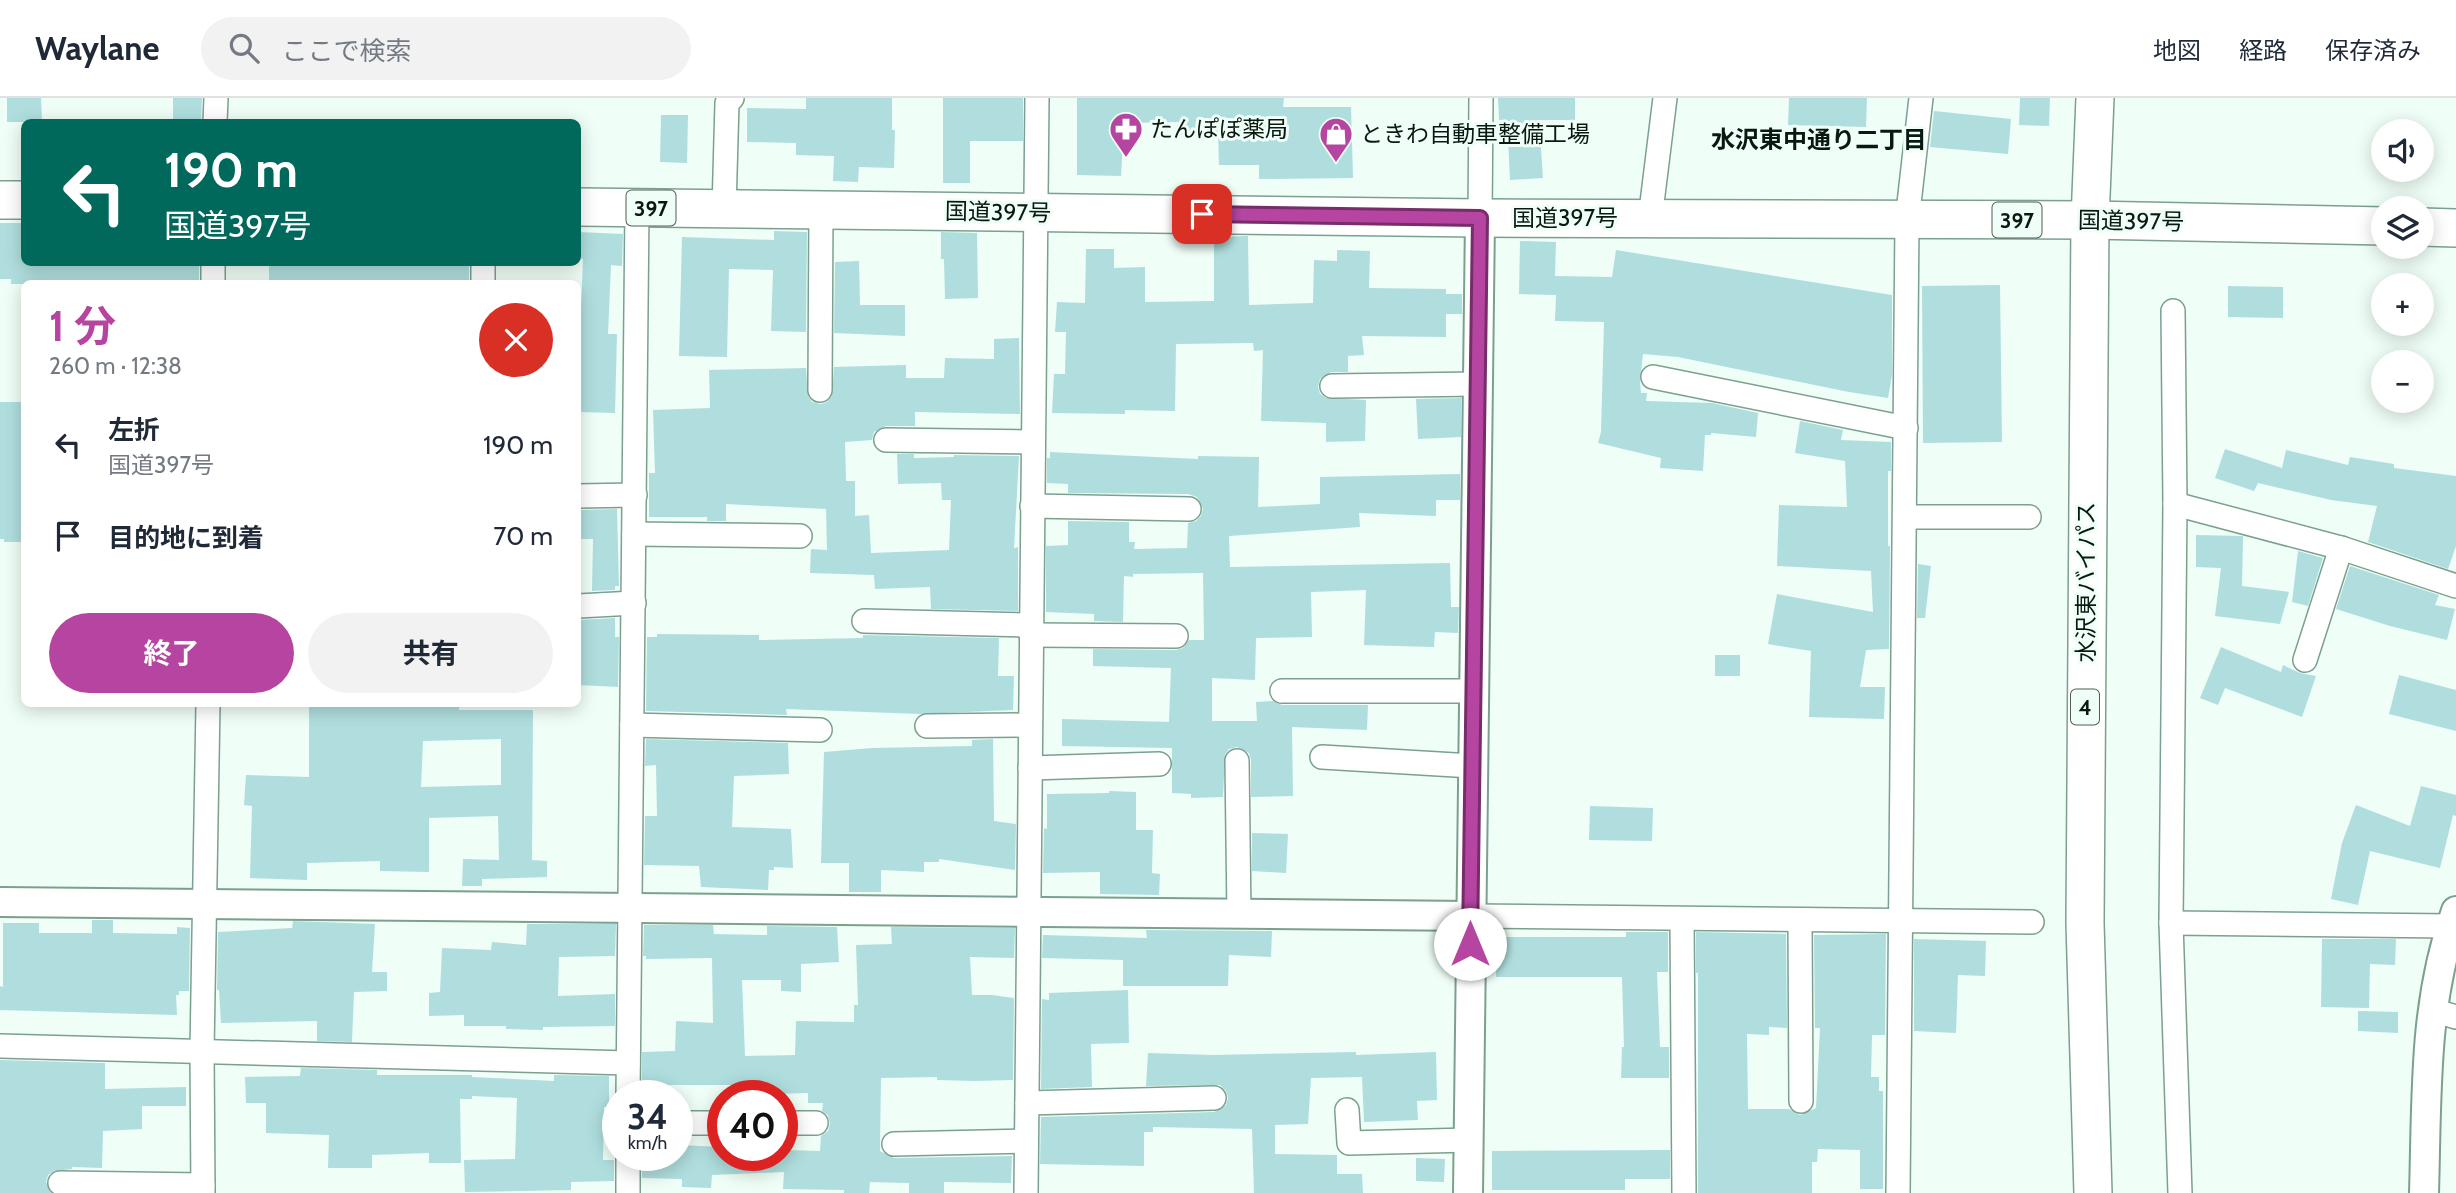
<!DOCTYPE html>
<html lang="ja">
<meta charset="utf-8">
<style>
body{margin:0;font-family:Cabin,"Noto Sans JP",sans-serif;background:#f2f2f3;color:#1f2937;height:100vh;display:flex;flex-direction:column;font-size:26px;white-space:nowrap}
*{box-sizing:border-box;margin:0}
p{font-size:23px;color:#747a83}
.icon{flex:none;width:38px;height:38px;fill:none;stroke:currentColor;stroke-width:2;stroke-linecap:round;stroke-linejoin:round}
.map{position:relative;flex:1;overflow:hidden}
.details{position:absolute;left:21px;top:182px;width:560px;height:427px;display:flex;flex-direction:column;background:#fff;border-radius:10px;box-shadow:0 4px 18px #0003}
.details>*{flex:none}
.top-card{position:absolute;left:21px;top:21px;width:560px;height:147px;border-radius:10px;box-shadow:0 4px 18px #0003;background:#00695c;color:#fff;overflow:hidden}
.tools{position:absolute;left:2371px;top:21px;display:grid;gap:14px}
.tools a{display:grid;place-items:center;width:63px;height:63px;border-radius:50%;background:#fff;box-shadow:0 4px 18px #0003;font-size:35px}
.speed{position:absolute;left:602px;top:982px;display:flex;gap:14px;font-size:35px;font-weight:700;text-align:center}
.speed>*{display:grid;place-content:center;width:91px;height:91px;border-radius:50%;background:#fff;box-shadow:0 4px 18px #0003;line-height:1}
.speed small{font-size:18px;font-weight:400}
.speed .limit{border:10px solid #d22;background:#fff;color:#111}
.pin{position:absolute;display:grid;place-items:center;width:60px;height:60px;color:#fff;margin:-30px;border-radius:14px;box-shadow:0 4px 10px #0006}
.me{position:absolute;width:77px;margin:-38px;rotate:0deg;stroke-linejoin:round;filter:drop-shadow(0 0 5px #0008)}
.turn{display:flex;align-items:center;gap:24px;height:147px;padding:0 28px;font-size:32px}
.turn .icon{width:91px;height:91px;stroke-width:2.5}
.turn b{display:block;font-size:49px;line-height:60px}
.round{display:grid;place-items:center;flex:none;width:74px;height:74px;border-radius:37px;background:#f2f2f3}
.overview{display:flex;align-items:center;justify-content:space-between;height:119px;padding:0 28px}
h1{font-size:42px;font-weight:700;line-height:52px;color:#b545a1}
.button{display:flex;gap:14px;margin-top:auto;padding:14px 28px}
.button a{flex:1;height:80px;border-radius:42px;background:#b545a1;color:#fff;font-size:28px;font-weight:700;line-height:80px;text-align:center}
.button a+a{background:#f2f2f3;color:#1f2937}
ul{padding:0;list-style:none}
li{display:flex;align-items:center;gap:21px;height:91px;padding:0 28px}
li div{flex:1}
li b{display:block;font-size:26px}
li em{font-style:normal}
header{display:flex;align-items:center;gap:42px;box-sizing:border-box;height:98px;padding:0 35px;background:#fff;border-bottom:2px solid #e0e1e3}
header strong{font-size:33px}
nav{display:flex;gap:38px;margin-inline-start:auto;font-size:24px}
.search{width:490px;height:63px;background:#f2f2f3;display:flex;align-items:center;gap:18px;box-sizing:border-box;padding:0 24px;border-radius:38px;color:#747a83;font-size:26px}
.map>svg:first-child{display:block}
.building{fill:#b0dede;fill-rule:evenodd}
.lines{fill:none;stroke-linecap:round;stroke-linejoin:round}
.minor-casing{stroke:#7ca08e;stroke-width:26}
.tertiary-casing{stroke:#7ca08e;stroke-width:32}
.trunk-casing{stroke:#7ca08e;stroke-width:40}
.minor{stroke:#fff;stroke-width:23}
.tertiary{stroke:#fff;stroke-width:28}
.trunk{stroke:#fff;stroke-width:37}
.route-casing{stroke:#762d69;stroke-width:18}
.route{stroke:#b545a1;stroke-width:12}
.labels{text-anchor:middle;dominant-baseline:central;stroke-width:6;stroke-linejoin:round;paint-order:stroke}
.shield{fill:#effef6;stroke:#4f5d56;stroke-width:2}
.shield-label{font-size:21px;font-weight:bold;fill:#0a1812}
.poi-label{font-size:23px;fill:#0a1812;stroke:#effef6;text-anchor:start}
.street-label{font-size:23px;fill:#0a1812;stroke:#effef6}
.neighbourhood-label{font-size:24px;font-weight:bold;fill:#0a1812;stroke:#effef6}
</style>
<header>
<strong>Waylane</strong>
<div class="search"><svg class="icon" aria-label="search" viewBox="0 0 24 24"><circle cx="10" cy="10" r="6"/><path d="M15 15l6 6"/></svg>ここで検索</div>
<nav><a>地図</a><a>経路</a><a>保存済み</a></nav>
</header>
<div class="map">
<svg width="2456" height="1095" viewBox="0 0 2456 1095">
<rect width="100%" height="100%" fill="#effef6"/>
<g class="building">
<polygon points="7,0 41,0 42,24 7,24"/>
<polygon points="173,0 202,0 201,24 173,24"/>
<polygon points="806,0 892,0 892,32 895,32 894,70 859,69 858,84 833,83 834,58 796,57 796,45 747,44 747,10 806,11"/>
<polygon points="943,0 1023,0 1023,43 970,43 970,85 943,85"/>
<polygon points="1077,0 1284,0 1283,9 1351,9 1353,80 1259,81 1259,67 1219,67 1218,35 1178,37 1178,24 1128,25 1128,42 1123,42 1121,78 1077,77"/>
<polygon points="1498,0 1575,0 1575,22 1539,22 1543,80 1510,82 1507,22 1499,22"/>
<polygon points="1789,0 1867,0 1866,29 1788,27"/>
<polygon points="2020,0 2050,0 2049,28 2019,27"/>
<polygon points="1934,13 2011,21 2008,56 1930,49"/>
<polygon points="661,17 688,17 687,65 660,64"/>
<polygon points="0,125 24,125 24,164 199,164 199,186 11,186 11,181 0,181"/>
<polygon points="774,133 807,134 806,234 771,233 773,172 729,171 727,259 679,258 682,139 774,142"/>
<polygon points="578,134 623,136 622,168 611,167 608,236 617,236 615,315 578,314 578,211 581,211 583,161 578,161"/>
<polygon points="941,134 977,135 978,200 945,201 944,161 941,161"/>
<polygon points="1248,138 1249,207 1313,205 1314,162 1337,163 1337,152 1370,153 1369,190 1446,191 1446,196 1462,196 1462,216 1446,216 1446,239 1362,238 1364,257 1348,258 1348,274 1331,274 1320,281 1318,289 1320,296 1326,300 1366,302 1365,343 1326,344 1326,325 1261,323 1263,252 1254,253 1253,245 1176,246 1175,313 1125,312 1125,316 1052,315 1054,276 1065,276 1066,234 1055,234 1057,204 1085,205 1086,151 1114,151 1114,170 1145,169 1145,204 1214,203 1214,139"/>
<polygon points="1520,143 1556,144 1555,178 1612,179 1616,152 1892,197 1892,277 1888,300 1849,294 1678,259 1643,256 1640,283 1641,295 1647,295 1646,303 1712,305 1758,315 1756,339 1711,335 1711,337 1705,337 1703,373 1660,370 1661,360 1598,345 1601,334 1604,224 1555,223 1556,197 1519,196"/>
<polygon points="859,163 860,207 905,207 905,238 834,235 835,164"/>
<rect x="269" y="164" width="200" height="22"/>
<polygon points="2000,187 2002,344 1923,345 1922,188"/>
<polygon points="2228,188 2283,189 2283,220 2228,219"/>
<polygon points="1019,240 1020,316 915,314 915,328 886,328 874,334 872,342 845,344 846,383 855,383 855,418 869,417 871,455 949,452 951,402 942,402 941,385 898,386 897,356 914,356 914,360 954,359 954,357 1019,358 1014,450 1018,449 1018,513 931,511 930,489 875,491 874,477 810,475 811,451 827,452 826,411 726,406 726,423 707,423 707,419 649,419 649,375 655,375 653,312 710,310 709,272 806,270 808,298 812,304 821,306 827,304 832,298 834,269 906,267 906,280 944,280 945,260 994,261 994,241"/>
<polygon points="1461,300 1461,339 1418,341 1416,301"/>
<polygon points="0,304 24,304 24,444 4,444 4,441 0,441"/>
<polygon points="1800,323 1843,332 1841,342 1891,344 1891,373 1888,373 1888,448 1890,448 1889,551 1866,552 1860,589 1885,589 1884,621 1809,619 1811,553 1768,546 1777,496 1873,514 1871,473 1777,468 1779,407 1847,409 1845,363 1795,355"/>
<polygon points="2225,351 2282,370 2286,352 2348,367 2350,359 2394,366 2394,370 2456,378 2456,448 2448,471 2368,444 2377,408 2331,402 2258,385 2254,393 2215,380"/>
<polygon points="1050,354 1198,361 1198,358 1259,359 1258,409 1320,406 1320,379 1460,376 1460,402 1436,402 1436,418 1359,415 1360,429 1229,438 1230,469 1450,465 1451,509 1459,509 1458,535 1435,534 1434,549 1364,547 1366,492 1311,494 1312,539 1256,540 1255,582 1212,580 1212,623 1257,623 1256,604 1273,603 1282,607 1368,607 1367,632 1292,629 1293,698 1251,699 1251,662 1249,655 1237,649 1229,651 1225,657 1223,699 1191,700 1191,696 1172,695 1172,650 1062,648 1062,621 1169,624 1171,570 1093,568 1093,551 1176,552 1183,550 1189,542 1204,542 1203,475 1133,476 1133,479 1124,478 1123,524 1094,523 1094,516 1046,514 1046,448 1068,447 1068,423 1129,424 1129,444 1135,444 1134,451 1187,450 1188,425 1196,423 1201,418 1203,411 1197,399 1188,396 1068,395 1068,386 1047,385 1047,360 1050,360"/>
<polygon points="617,411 619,488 615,488 615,492 592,493 593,441 578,441 578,412"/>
<polygon points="2196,437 2243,438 2242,488 2289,494 2280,526 2215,518 2221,470 2196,469"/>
<polygon points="2298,453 2323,460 2308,508 2292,504"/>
<polygon points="1918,466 1931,468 1925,520 1917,520"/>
<polygon points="2350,468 2439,497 2435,507 2455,511 2447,542 2390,528 2336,511"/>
<polygon points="615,520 615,539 619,539 618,589 578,587 578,522"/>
<polygon points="657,536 759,537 759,542 863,540 863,537 999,540 998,578 1014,578 1013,612 920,616 786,611 787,617 646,613 647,539 657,539"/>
<polygon points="2221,549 2281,574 2283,567 2300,575 2316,578 2302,619 2225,590 2218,607 2200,600"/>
<rect x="1715" y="557" width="25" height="21"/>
<polygon points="2399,577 2456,592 2456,633 2389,616"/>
<path d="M309 606H459V612H533L532 762 547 763V779L482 781V788H462L463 761 499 762 498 718 429 720V774L380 773V763L307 765V782L250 780 252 708 244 707 246 677 309 679ZM501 641V687L421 689 423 643Z"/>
<polygon points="646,641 788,645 789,676 734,678 732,729 791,731 793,770 774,769 774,772 769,772 768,792 701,789 699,768 644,767 645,718 657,718 656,667 645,668"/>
<polygon points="993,641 994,723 1016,726 1015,772 939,761 939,764 924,764 924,774 881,772 881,794 849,794 849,765 821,765 824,654 872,650 972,648 972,642"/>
<polygon points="2421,688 2456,697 2456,718 2453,717 2440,770 2370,753 2358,807 2331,801 2342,745 2356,707 2410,728"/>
<polygon points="1109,693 1136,694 1136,732 1153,732 1152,775 1160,776 1159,797 1100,796 1100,774 1043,775 1044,730 1047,731 1047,696 1109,695"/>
<polygon points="1590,708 1653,710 1652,743 1589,742"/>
<polygon points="1252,735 1288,736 1286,775 1252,773"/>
<polygon points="92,822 113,822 113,835 177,836 177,829 190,830 189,893 179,893 179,897 176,897 177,917 0,912 0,888 3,889 3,825 39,825 39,835 92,835"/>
<polygon points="293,823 375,826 372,874 387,874 387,893 354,894 352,944 317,943 317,923 221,925 219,892 217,892 218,834 292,830"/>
<polygon points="527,826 616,826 615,858 559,859 558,898 615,896 615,928 543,929 543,932 506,931 506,928 464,928 464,917 429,918 429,895 440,894 442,850 491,852 492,844 526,847"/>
<polygon points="644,827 713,827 714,836 767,837 767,828 837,829 839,864 801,866 801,894 781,893 781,882 742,882 745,958 795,957 796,923 854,924 854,907 858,907 856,847 892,846 891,829 1015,830 1014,860 970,859 972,897 992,897 1014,900 1013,982 975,983 937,982 937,979 881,980 880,1046 880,1053 894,1060 1012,1058 1011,1085 944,1084 944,1095 909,1095 909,1085 870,1084 869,1095 844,1095 844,1092 783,1091 784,1074 712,1077 711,1090 682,1089 682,1081 642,1080 642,1061 649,1061 649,1057 677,1057 677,1047 723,1049 723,1057 784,1057 785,1052 820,1053 821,1038 828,1033 830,1026 828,1017 822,1013 823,1005 808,1005 808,995 740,997 740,987 642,987 642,954 675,953 676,923 713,925 712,860 646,861 646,858 643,858"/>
<polygon points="1146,832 1272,833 1271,859 1229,857 1228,888 1123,888 1123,862 1042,860 1043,837 1147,840"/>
<polygon points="1626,834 1668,834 1668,874 1657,874 1660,949 1669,949 1669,980 1621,980 1622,949 1624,949 1622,879 1496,879 1496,839 1626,839"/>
<polygon points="1696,834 1786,836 1787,930 1769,929 1769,937 1747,936 1748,1011 1789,1011 1800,1017 1816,1010 1820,930 1815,930 1814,837 1886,836 1885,937 1872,937 1871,979 1879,979 1879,993 1883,993 1883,1091 1860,1091 1860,1052 1818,1051 1817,1064 1812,1064 1812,1095 1698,1095 1698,875 1696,875"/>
<polygon points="1914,841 1986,843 1985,878 1958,877 1956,935 1914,933"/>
<polygon points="2322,841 2396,841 2395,867 2370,866 2369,910 2321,909"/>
<polygon points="1128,892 1129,945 1091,946 1092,989 1041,991 1042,901 1049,902 1049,895"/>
<polygon points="2358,913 2398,914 2398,935 2358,933"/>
<polygon points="1356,954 1356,957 1436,954 1437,1002 1417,1003 1418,1022 1364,1024 1362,979 1311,980 1308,1026 1275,1027 1275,1056 1337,1057 1337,1076 1362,1076 1363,1095 1254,1095 1252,1031 1153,1029 1153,1034 1144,1034 1144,1068 1040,1066 1041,1019 1214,1014 1226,1007 1228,1000 1226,993 1220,987 1146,988 1148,955 1212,957"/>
<polygon points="0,962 105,965 105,991 186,989 186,1008 142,1008 142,1031 103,1033 102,1070 72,1069 72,1071 54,1073 48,1077 46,1084 51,1095 0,1095"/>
<polygon points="301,970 377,972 377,977 472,977 472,979 554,983 554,977 609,978 609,1009 604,1009 603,1062 614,1062 614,1083 571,1084 571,1092 465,1094 464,1062 515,1061 517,1000 472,998 472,1001 460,1001 461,1065 429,1065 429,1055 372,1057 372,1070 328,1070 329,1037 266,1035 266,1005 246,1005 245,979 300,978"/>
<polygon points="1670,1052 1670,1081 1625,1081 1625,1092 1492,1092 1492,1053"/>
<polygon points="1416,1060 1445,1061 1444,1084 1416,1083"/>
</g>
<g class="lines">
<defs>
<g id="minor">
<polyline points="215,24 216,0"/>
<polyline points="724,111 727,5 732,0"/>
<polyline points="1480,120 1481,0"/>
<polyline points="1650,121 1665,0"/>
<polyline points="483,164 483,186"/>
<polyline points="213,186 213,164"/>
<polyline points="2173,213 2175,406 2171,825 2180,1095"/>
<polyline points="1653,279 1906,330"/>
<polyline points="1332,288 1478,286"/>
<polyline points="820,292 821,112"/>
<polyline points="886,342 1033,344"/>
<polyline points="578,398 635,397"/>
<polyline points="2175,406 2341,450 2456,488"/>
<polyline points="1032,408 1189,411"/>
<polyline points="1905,419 2029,419"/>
<polyline points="634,436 800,438"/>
<polyline points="578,508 634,505"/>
<polyline points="864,523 1031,527"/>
<polyline points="1031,537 1176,538"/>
<polyline points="2305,562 2341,450"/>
<polyline points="1282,593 1473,593"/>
<polyline points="632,627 820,632"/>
<polyline points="927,628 1030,627"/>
<polyline points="1322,659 1472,668"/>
<polyline points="1237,663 1239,817"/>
<polyline points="1030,670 1159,666"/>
<polyline points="1471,818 2032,824"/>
<polyline points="1682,821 1684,1095"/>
<polyline points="1800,822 1801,1003"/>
<polyline points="2171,825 2451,828"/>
<polyline points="2432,912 2456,919"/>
<polyline points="0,948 628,965"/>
<polyline points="628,998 637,110"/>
<polyline points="1027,1005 1214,1000"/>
<polyline points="1347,1012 1349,1045 1469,1042"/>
<polyline points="677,1025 723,1025"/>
<polyline points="782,1025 816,1025"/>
<polyline points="894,1046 1026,1043"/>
<polyline points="60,1085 203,1087"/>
<polyline points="203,1095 202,953 208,606"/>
<polyline points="628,1095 628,1057"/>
<polyline points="1026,1095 1037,0"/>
<polyline points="1898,1095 1907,123 1921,0"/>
</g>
<g id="tertiary">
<polyline points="0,804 1471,818"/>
<polyline points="1468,1095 1480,120"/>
<path d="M2424 1095C2427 997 2423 907 2456 813"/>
</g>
<g id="trunk">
<polyline points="0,102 24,102"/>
<polyline points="578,109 1480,120 2090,122 2384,128"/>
<polyline points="2422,129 2456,130"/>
<polyline points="2093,1095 2085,825 2090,122 2095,0"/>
</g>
</defs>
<use href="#minor" class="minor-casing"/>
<use href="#tertiary" class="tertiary-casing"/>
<use href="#trunk" class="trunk-casing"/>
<use href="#minor" class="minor"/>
<use href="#tertiary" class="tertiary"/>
<use href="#trunk" class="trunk"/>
</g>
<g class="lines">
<defs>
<polyline id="route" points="1202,116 1480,120 1470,846"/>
</defs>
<use href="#route" class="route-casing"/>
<use href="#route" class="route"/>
</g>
<defs>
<symbol id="pharmacy-pin" viewBox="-11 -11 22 30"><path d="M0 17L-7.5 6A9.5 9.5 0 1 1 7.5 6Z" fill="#b545a1" stroke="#effef6"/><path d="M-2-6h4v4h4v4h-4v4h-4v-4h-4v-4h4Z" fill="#fff"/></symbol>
<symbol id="shop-pin" viewBox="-11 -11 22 30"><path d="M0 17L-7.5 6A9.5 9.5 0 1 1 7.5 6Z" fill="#b545a1" stroke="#effef6"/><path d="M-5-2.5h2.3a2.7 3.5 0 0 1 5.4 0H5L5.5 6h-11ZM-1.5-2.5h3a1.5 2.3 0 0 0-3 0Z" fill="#fff"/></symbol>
</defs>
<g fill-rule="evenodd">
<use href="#pharmacy-pin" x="1107" y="12" width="38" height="52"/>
<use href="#shop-pin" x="1317" y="17" width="38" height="52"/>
</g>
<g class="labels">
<g class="shield">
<rect x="626.5" y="92.5" width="49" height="35" rx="5"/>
<rect x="1992.5" y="104.5" width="49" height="35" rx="5"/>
<rect x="2071" y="591.5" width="28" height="35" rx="5"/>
</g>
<g class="shield-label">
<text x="651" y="110">397</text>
<text x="2017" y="122">397</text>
<text x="2085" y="609">4</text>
</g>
<g class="poi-label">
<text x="1150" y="31">たんぽぽ薬局</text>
<text x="1360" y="36">ときわ自動車整備工場</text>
</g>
<g class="street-label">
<text transform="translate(998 114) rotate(1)">国道397号</text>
<text x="1565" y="120">国道397号</text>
<text transform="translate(2131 123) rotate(1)">国道397号</text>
<text transform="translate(2086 484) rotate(-90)">水沢東バイパス</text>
</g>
<g class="neighbourhood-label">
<text x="1819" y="41">水沢東中通り二丁目</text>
</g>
</g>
</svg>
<div class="tools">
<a><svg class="icon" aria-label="sound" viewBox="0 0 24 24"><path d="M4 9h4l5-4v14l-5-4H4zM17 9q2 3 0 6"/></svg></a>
<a><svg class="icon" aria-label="layers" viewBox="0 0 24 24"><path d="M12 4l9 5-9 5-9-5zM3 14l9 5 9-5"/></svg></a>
<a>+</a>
<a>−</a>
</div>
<div class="speed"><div>34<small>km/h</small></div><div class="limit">40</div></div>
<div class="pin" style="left:1202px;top:116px;background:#d93025"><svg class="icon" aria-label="arrive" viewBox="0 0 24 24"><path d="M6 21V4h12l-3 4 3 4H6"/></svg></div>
<svg class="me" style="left:1470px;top:846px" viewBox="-20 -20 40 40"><circle r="19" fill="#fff"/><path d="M0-13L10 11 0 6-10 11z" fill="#b545a1"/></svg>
<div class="top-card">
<div class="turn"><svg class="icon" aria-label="left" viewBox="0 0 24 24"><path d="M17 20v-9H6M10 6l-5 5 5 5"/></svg><div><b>190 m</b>国道397号</div></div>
</div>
<section class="details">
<div class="overview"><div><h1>1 分</h1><p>260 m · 12:38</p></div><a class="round" style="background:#d93025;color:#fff"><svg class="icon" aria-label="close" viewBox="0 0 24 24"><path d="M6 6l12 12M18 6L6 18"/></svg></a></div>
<ul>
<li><svg class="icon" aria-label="left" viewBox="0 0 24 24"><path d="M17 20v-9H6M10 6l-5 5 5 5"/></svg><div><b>左折</b><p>国道397号</p></div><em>190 m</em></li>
<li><svg class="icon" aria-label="arrive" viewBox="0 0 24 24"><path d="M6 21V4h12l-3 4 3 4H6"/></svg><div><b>目的地に到着</b></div><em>70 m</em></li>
</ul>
<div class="button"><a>終了</a><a>共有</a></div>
</section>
</div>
